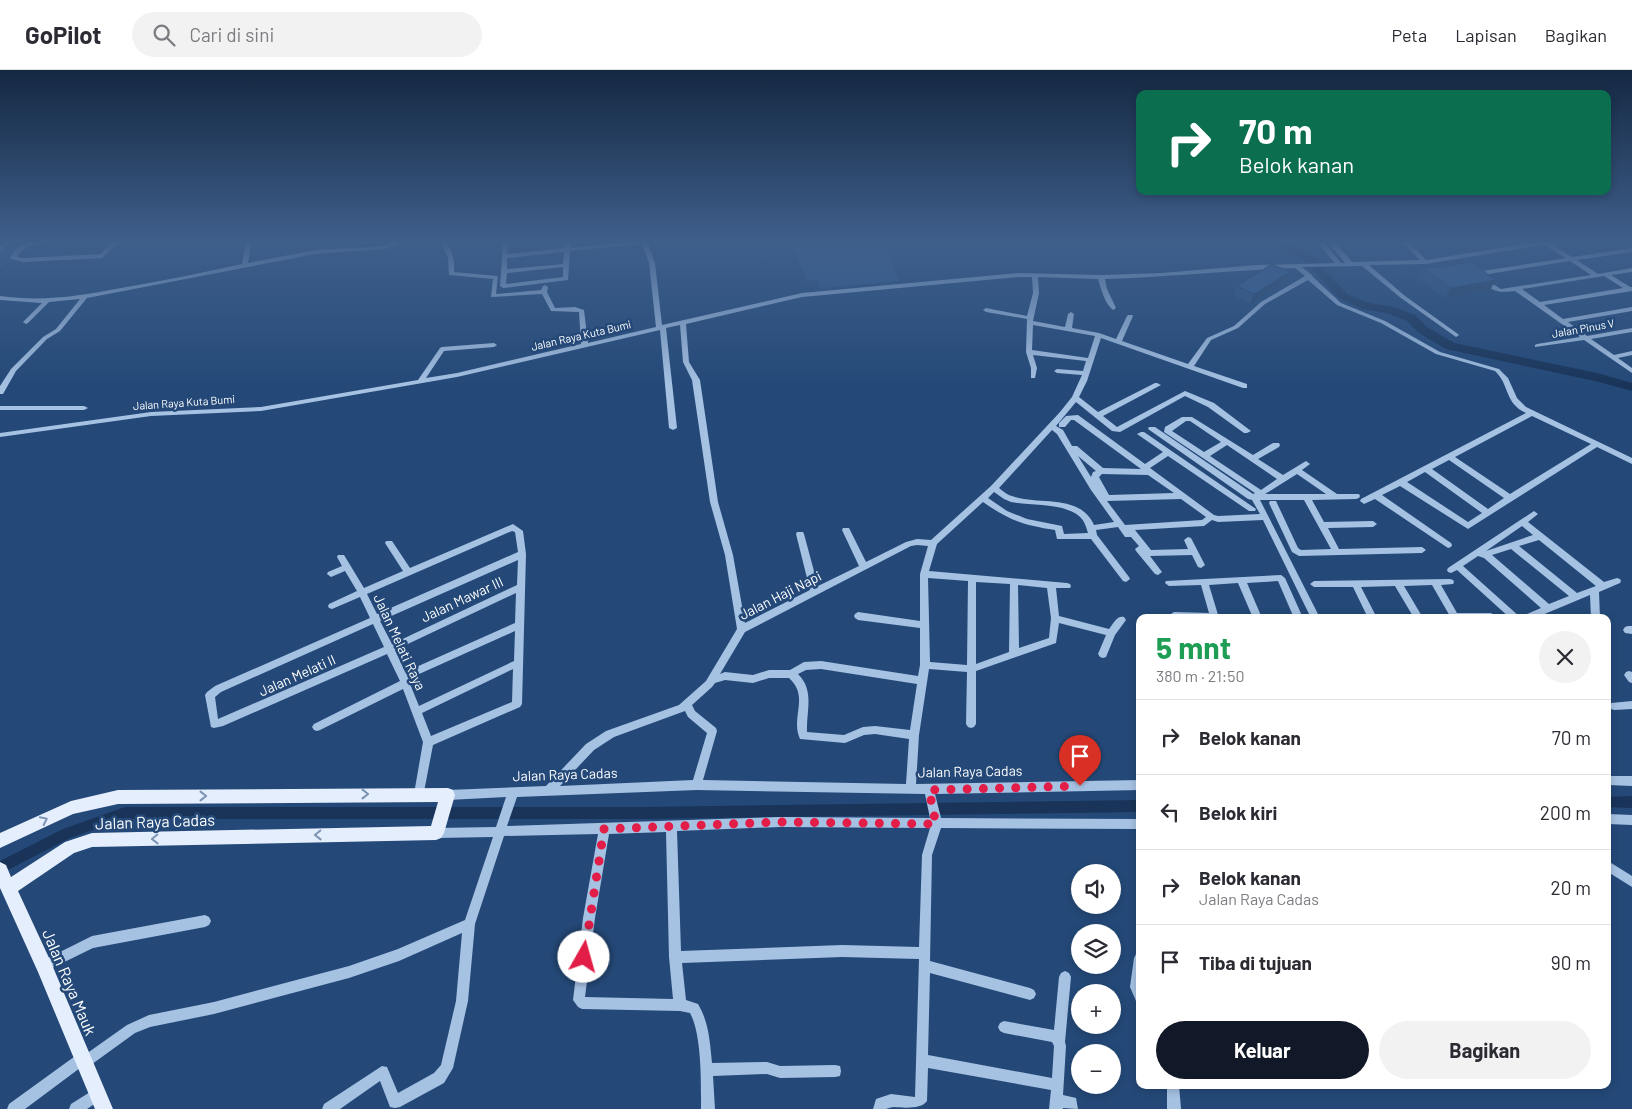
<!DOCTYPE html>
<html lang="id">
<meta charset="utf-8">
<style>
body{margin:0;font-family:Barlow,sans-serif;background:#f2f2f3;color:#2b2b33;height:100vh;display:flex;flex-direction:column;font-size:19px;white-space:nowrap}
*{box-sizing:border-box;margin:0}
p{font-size:16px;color:#7c7c81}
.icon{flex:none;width:28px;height:28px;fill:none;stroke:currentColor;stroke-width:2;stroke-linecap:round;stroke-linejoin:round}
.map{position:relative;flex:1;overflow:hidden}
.sheet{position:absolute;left:1136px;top:544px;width:475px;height:475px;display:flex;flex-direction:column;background:#fff;border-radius:10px;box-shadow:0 2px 8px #0003}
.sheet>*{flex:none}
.hud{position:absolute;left:1136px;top:20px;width:475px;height:105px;border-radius:10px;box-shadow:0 2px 8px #0003;background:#0b6e4f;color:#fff;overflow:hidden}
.fabs{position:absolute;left:1071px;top:794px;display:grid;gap:10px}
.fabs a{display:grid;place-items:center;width:50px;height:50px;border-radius:50%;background:#fff;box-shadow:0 2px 8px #0003;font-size:25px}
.pin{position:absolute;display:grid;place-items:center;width:42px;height:42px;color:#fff;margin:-51px -21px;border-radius:50% 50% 50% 0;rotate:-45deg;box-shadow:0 0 5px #0007}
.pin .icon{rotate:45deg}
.me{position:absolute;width:55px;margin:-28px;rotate:7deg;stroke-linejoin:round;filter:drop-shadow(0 0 4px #0008)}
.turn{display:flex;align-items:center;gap:18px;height:105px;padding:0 20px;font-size:22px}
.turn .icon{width:65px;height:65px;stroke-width:2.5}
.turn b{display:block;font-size:35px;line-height:42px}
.round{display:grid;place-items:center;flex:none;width:52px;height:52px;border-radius:26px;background:#f2f2f3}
.head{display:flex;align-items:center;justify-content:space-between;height:85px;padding:0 20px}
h1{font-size:30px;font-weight:700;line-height:38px;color:#1e9e55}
.button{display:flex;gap:10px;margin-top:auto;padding:10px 20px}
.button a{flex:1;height:58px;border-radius:30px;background:#111827;color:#fff;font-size:20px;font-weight:700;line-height:58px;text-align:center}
.button a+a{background:#f2f2f3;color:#2b2b33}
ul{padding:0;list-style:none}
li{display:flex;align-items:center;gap:15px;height:75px;padding:0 20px;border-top:1px solid #e1e1e2}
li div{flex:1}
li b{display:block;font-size:19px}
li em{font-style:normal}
header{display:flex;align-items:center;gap:30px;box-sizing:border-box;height:70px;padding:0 25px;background:#fff;border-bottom:1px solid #e1e1e2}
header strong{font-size:24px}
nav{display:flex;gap:28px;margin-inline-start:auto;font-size:18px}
.search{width:350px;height:45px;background:#f2f2f3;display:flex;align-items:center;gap:12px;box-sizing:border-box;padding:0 18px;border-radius:28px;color:#7c7c81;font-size:19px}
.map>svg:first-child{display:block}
.green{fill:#2f5b8f}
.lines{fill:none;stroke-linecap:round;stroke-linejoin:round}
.canal{fill:#193458;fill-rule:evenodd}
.river{fill:#193458;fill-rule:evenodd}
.minor{fill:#a6c2e3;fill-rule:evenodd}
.major{fill:#e5eefc;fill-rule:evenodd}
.wall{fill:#2d5380}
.shaded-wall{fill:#244368}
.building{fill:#346095;stroke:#244368}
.oneway{stroke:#7b93b3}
.route{stroke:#e11d48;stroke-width:9;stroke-dasharray:0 16.2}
.labels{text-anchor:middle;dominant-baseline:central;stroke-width:5;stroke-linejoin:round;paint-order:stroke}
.far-street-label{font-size:11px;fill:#fff;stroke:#244978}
.street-label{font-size:14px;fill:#fff;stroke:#244978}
.near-street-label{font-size:16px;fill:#fff;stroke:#244978}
</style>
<header>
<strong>GoPilot</strong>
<div class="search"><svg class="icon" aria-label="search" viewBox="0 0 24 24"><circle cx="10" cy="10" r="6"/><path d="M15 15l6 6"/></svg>Cari di sini</div>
<nav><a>Peta</a><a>Lapisan</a><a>Bagikan</a></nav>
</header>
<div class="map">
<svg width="1632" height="1039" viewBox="0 0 1632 1039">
<rect width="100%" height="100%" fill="#244978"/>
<g class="green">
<polygon points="0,171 26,171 0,198"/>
<polygon points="790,171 884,171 899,211 821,218 817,210 807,211"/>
</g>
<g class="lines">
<g class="canal">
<polygon points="1632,726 1632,738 1608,737 1608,727"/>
<polygon points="1140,730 1140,742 645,749 125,749 70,768 0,804 0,791 63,759 125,737 645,737"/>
</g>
<polygon class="river" points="1270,171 1285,171 1298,177 1313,187 1347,224 1369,233 1394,237 1415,245 1427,257 1454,273 1597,303 1632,313 1632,321 1595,311 1446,279 1419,263 1407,251 1387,243 1362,239 1339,228 1305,191"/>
<g class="minor">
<polygon points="6,171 13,171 0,181 0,176"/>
<path d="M31 171H54C40 176 26 172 17 187L23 188 100 184 113 171H120L102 188 23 192 11 189 10 188 18 177Z"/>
<path d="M246 171H252L248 193 315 180 371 177 382 176 395 171H404L394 176 382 179 315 184 87 228 60 261 47 269 16 301 3 324H0V316L11 299 43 267 56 259 80 229 49 232 28 253 26 254 23 252 42 233 0 230V226C42 232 80 226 121 218 162 211 202 203 242 194Z"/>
<path d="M439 171H445C453 181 455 190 454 202L498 206 496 224 541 220 543 216 545 215 548 217 547 222 555 238 575 237 584 240 588 273 656 257 649 193 642 174 570 181 568 210 503 218 500 216 503 172 521 171 508 174 507 184 564 178V171H570V178L632 171H647L655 193 662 255 802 223 1019 203 1101 205 1161 203 1256 195 1335 193 1316 171H1323L1341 193H1345L1327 171H1334L1352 192 1420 190 1401 171H1408L1426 190 1541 171H1559L1551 174 1572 187 1632 178V182L1577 190 1598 204 1632 198V202L1611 205 1630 217H1632V221L1544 235 1563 249 1632 237V241L1568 252 1587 266 1632 258V262L1591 269 1614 285 1632 281V285L1618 288 1632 298V303L1584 270 1535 277V275L1537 274 1580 267 1515 221C1498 223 1493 222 1480 210L1485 209 1501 219 1591 205 1570 191 1476 206 1473 204 1476 202 1566 188 1544 175 1425 194 1369 195 1405 226 1458 264 1459 265 1456 267 1401 228 1362 196 1302 197 1312 205 1313 207 1341 233 1385 251 1440 282 1499 299 1508 308 1517 328 1526 337 1632 388V394L1597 377 1468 459 1400 416 1382 425 1451 473 1452 475 1451 477 1448 478 1375 429 1364 434 1360 431 1361 429 1526 343C1504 333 1510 315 1495 301L1436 284 1381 253 1337 235 1308 210 1265 234 1238 258 1211 270 1194 296 1247 314V318H1243L1101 268 1087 311 1079 327 1098 342 1155 313H1157L1161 315 1103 346 1117 357 1185 321 1214 333 1251 361 1247 363H1244L1208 337 1185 326 1120 362 1112 361 1076 332 1056 356 1063 360 1072 376H1077L1103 398 1141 399 1074 350H1071L1065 357H1059V353L1066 346 1078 345 1145 394 1163 382 1137 364 1141 362H1144L1256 439 1255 441H1249L1168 386 1150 398 1214 445 1218 446 1260 444 1252 430 1248 429 1148 359 1149 357H1155L1253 424 1255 423 1164 362 1165 357 1182 347H1192L1253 385 1273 373H1279L1280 375 1279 377 1258 389 1283 405 1306 391 1310 394 1302 400 1337 424H1359L1360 426 1359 428 1356 429 1312 430 1324 452 1373 451 1377 454 1373 457 1328 458 1339 479 1422 477 1426 480 1422 483 1299 486 1292 482 1269 433 1270 431H1276L1298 478 1301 480 1331 479 1304 430H1260L1320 548H1311L1263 450 1218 452 1212 450 1204 456 1135 460 1151 480 1188 479 1184 470 1188 467 1191 468 1205 495 1201 498 1198 497 1192 485 1150 486 1162 502 1158 505 1155 504 1136 481 1135 479 1139 476 1131 467H1125L1118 457 1096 460 1097 465 1129 507 1130 509 1126 512 1123 511 1091 469H1057L1055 460C1024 455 1010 451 983 432L937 474 929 501 1067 513 1070 514 1071 516 1070 518H1056L1059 546 1109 559C1113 554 1117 545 1124 547L1126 550 1115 565 1106 587 1103 588 1100 587 1098 584 1106 565 1059 553 1056 573 976 601V654L974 657 971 658 968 657 966 654 967 602 929 599 919 665 916 714 1140 710V720L935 724 941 748 1140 749V759L941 758 932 785 930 891 1030 918 1034 920 1036 924 1034 928 1030 930 930 903 928 985 1052 1008 1054 976 1052 972 1004 963 1000 961 998 957 1000 953 1004 951 1054 960 1059 907 1061 903 1065 901 1069 903 1071 907 1065 972 1066 976 1063 1025 1076 1028 1078 1039 1063 1038V1039H1049L1051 1020 928 998 927 1031C922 1039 905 1038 894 1037 891 1037 889 1038 886 1039 883 1039 877 1039 873 1039L876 1029 891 1024 915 1027 919 889 842 887 682 893 686 930 698 934C709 952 710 973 712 993L767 992 780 996 835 995 840 996 841 1001 840 1006 835 1007 780 1008 767 1004 713 1006 715 1039H701C701 1013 702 965 690 943L680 941 582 939 578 937 573 930 583 848 598 764 504 766 475 854 468 931 453 998 444 1013 400 1037 395 1038 390 1037 380 1011 340 1039H322L324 1034 382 996 387 997 398 1023 434 1003 441 995 456 931 462 863 399 891 349 908 214 944 150 957 135 963 88 997 84 999 80 998 25 1039H7L9 1034 78 984 82 982 86 984 127 955 149 945 214 932 349 896 398 879 465 850 493 767 436 768 432 767 431 763 432 759 436 758 496 757 506 727 448 730 444 728 443 725 444 722 448 720 546 716 586 674 606 661 679 635 706 611 737 559 725 485 710 432 692 310 683 292 680 255 666 258 677 358 673 360 669 358 660 260 457 307 261 341 151 346 0 367V363L151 342 261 337 418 310 440 278 442 277 494 273 497 275 494 277 444 281 426 308 457 303 581 274 579 242 551 241 542 224 491 227 493 209 449 205 448 187ZM564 182 563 194 507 199V188ZM563 197V207L506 214 507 203ZM1295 198 1305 206 1261 232 1234 256 1207 268 1188 294 1122 271 1133 246 1132 245H1128L1127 246 1116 269 1099 263 1072 258 1074 244 1071 242 1068 244 1065 257 1033 251 1039 223 1038 207 1098 209C1101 219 1105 234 1113 240L1116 238 1107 219 1105 209C1168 207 1232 200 1295 198ZM1604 206 1623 218 1540 232 1522 219ZM1019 207H1032L1033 223 1027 246 986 238 983 240 986 242 1027 249 1026 282 1031 298V308H1035L1037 298 1033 285 1086 291 1083 301 1057 299 1054 301 1057 303 1082 305 1072 327 1060 342 991 416 931 470 917 469 906 472 866 492 849 458H843L842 460 859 496 818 516 804 464 803 462H797L796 464 810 520 745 553 733 485 718 432 700 310 689 292 686 254 802 227ZM1033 255 1095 266 1088 288 1032 280ZM1532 346 1591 374 1510 424 1455 387ZM1186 351H1190L1221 372 1204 382 1172 361ZM1052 360 1057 364 1091 420 1114 452 1094 455C1080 423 1038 436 1012 426 1007 425 1003 421 999 418ZM1227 375 1277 409 1261 420 1210 386ZM1078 386 1096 401 1093 402 1091 407ZM1449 390 1504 428 1488 439 1432 399ZM1425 402 1482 443 1468 452 1407 412ZM1102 404 1148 405 1174 423 1109 425 1099 407ZM1297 404 1326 424H1265ZM994 422 1004 429 1011 432C1030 436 1064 433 1079 446 1085 451 1086 457 1088 463L1064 464 1062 456 1027 449 1007 441 988 428ZM1181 429 1206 447 1202 450 1125 455 1107 431ZM917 475 928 476 920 504V551L858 542 855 544 854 546 855 548 858 550 920 558V595L918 606 821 591 804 592 790 600H769L753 605 725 602 720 604 745 562 911 476ZM928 508 968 511 967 595 930 592ZM976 512 1010 514 1009 582 976 594ZM1018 515 1047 518 1051 548 1049 568 1019 578ZM821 599 917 614 910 660 875 656 863 657 844 665 807 662C806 641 815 621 798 604L806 600ZM769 608H789C810 627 790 647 800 669L845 673 864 665 875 664 909 669 906 714 703 710 717 661 716 658 695 641 692 635 712 617 715 613 725 610 753 613ZM685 641 688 647 707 663 693 710 560 716 594 680 614 667ZM697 720 925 724 930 748 780 747 507 756 517 727ZM780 757 930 758 922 785 919 877 842 875 681 881 677 761ZM666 762 669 887 673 929 585 927 595 848 609 764Z"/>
<polygon points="0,336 84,336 88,338 84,340 0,340"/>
<path d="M1534 441 1538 444 1528 452 1604 512 1617 508 1620 509 1621 511 1620 513 1599 522 1600 548H1591L1590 525 1535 548H1510L1457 500 1451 503 1448 502 1447 500 1448 498ZM1522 456 1533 465 1486 481ZM1539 470 1596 516 1577 523 1519 476ZM1511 479 1569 526 1549 534 1492 485ZM1478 486 1484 488 1541 538 1520 547 1463 496Z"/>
<path d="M513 454 523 461 526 484 522 634 520 637 433 675 423 727 419 729 415 727 414 724 423 672 403 619 320 660 317 661 314 660 312 657 314 654 400 611 387 584 223 656 214 658 211 657 205 625 207 622 215 616 370 548 360 527 332 539 329 538 328 536 329 534 357 521 345 501 331 507 327 504 328 502 342 496 337 487 338 485H344L364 518 403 501 385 473 386 471H392L410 498ZM512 461 515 462 518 482 377 544 367 524ZM518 490 517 515 392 574 380 551ZM516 523 515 553 405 602 395 580ZM373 554 384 577 218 649 215 627 221 622ZM515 561 514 591 419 636 408 609ZM513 599 512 632 431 666 422 643Z"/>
<polygon points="1281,505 1285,508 1303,548 1294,548 1278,511 1247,513 1262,548 1253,548 1238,513 1209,515 1219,548 1169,548 1171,544 1174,542 1209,543 1201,515 1169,516 1165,513 1166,511"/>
<polygon points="1450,509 1453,510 1454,512 1453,514 1441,515 1457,543 1491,543 1494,545 1495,548 1451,548 1432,515 1404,516 1423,548 1414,548 1395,516 1361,517 1377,548 1368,548 1353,517 1314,517 1310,514 1314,511"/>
<polygon points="1628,556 1632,556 1632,564 1625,563 1623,560 1625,557"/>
<polygon points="1629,601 1632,602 1632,613 1629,612 1624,605 1626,602"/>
<polygon points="1632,631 1632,639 1614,640 1611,639 1609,636 1611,633"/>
<polygon points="1608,706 1632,706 1632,716 1608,715"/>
<polygon points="1608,744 1632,745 1632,755 1608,754"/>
<polygon points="1608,791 1632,806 1632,817 1608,802"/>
<polygon points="205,845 209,847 211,851 209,855 205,857 93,878 44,902 40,900 38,896 40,892 92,866"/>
<polygon points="1140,882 1140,933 1136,931 1130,917 1134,888 1136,884"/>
<polygon points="1167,1015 1179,1015 1181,1039 1167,1039"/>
<polygon points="98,1017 103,1018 104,1023 103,1028 87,1039 69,1039 71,1034"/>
</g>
<polygon class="major" points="448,718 453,720 455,725 444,763 441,768 436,770 92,777 74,783 18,821 50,890 113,1039 95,1039 38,902 0,818 0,792 6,795 11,807 65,772 92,763 431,756 438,732 118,734 73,744 0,778 0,763 71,731 118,720"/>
</g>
<g class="wall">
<polygon points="1423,197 1490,220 1445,228 1417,207"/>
<polygon points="1285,212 1250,234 1233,225 1237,216"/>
</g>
<g class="shaded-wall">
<polygon points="1290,202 1285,212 1250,234 1254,224"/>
<polygon points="1496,210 1490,220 1445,228 1451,218"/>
</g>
<g class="building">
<polygon points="1471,192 1496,210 1451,218 1423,197 1441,197"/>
<polygon points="1272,194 1290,202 1254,224 1237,216"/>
</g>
<defs><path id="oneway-chevron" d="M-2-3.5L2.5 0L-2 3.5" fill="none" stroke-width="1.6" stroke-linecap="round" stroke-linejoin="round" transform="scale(1.25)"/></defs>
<g class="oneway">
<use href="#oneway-chevron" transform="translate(365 724)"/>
<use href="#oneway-chevron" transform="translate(203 726)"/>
<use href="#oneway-chevron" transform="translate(44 750) rotate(-26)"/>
<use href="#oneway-chevron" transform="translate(318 765) rotate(179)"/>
<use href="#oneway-chevron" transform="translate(155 769) rotate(179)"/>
</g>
<linearGradient id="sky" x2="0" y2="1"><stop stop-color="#142842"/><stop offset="0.54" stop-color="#3f5f8b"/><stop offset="1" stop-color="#3f5f8b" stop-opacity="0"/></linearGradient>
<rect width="1632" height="317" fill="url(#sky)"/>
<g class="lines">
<polyline class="route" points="584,887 604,759 780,752 936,754 929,720 1080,716"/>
</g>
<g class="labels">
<g class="far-street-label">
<text transform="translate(1583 258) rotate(-10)">Jalan Pinus V</text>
<text transform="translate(581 265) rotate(-13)">Jalan Raya Kuta Bumi</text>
<text transform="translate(184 332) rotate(-4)">Jalan Raya Kuta Bumi</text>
</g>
<g class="street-label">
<text transform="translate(780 525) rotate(-27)">Jalan Haji Napi</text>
<text transform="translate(462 529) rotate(-25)">Jalan Mawar III</text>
<text transform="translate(400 572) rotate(65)">Jalan Melati Raya</text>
<text transform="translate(297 605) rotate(-24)">Jalan Melati II</text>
<text transform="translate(970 701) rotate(-1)">Jalan Raya Cadas</text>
<text transform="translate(565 704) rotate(-2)">Jalan Raya Cadas</text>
</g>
<g class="near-street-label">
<text transform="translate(155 751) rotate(-2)">Jalan Raya Cadas</text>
<text transform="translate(70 912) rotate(67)">Jalan Raya Mauk</text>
</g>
</g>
</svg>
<div class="fabs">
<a><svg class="icon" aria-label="sound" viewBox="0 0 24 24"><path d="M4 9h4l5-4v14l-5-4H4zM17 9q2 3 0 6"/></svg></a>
<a><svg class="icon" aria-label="layers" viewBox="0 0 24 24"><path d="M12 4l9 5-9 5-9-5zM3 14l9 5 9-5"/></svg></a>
<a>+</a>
<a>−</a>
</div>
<div class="pin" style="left:1080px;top:716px;background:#d93025"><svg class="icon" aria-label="arrive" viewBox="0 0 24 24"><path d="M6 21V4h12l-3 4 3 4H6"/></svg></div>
<svg class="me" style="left:584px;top:887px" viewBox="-20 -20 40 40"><circle r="19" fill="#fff"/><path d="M0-13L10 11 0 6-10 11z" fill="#e11d48"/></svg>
<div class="hud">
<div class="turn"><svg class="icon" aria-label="right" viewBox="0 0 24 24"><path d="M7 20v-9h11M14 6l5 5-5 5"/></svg><div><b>70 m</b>Belok kanan</div></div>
</div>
<section class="sheet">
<div class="head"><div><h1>5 mnt</h1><p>380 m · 21:50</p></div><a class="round"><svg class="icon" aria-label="close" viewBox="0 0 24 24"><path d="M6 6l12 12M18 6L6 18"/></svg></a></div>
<ul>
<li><svg class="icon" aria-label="right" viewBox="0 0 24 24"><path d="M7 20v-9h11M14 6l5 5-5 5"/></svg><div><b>Belok kanan</b></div><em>70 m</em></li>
<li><svg class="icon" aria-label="left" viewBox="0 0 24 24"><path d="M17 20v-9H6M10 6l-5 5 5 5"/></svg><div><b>Belok kiri</b></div><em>200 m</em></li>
<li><svg class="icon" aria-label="right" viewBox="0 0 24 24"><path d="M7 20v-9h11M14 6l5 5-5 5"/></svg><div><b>Belok kanan</b><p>Jalan Raya Cadas</p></div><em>20 m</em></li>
<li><svg class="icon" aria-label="arrive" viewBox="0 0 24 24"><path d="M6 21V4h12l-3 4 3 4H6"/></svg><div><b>Tiba di tujuan</b></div><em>90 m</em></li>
</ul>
<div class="button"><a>Keluar</a><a>Bagikan</a></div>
</section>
</div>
